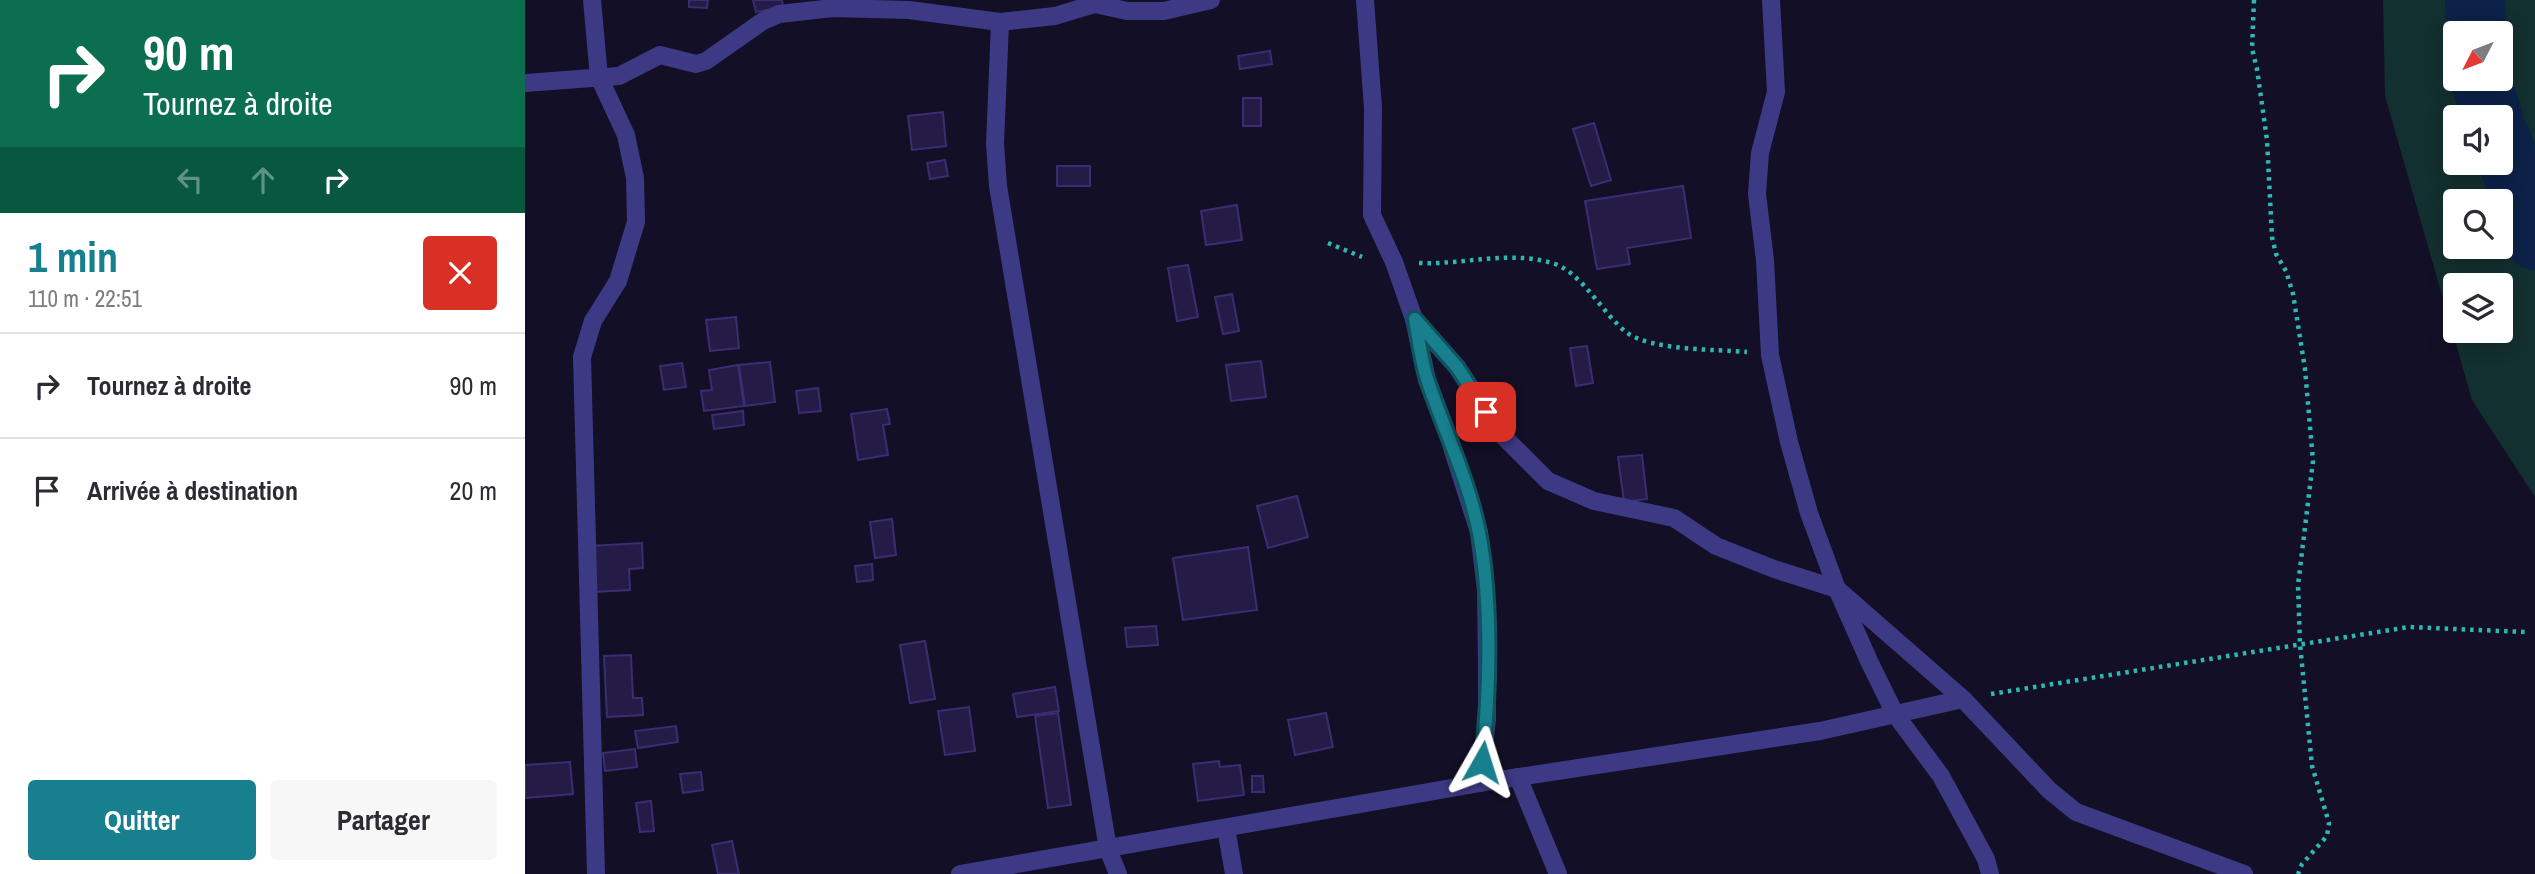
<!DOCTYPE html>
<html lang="fr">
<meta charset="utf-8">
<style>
body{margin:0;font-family:"Archivo Narrow",sans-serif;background:#f7f7f7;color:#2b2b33;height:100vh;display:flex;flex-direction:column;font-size:26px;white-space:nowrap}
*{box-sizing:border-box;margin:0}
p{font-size:23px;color:#7c7c81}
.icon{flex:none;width:38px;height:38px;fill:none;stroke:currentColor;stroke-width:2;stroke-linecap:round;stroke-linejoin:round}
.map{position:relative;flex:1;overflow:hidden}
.sheet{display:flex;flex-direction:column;background:#fff;width:525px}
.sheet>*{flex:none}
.guide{background:#0b6e4f;color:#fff;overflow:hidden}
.needle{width:46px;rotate:228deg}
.tools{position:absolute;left:1918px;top:21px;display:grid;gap:14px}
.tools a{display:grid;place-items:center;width:70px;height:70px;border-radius:7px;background:#fff;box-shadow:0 4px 18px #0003;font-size:35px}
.pin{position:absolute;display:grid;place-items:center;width:60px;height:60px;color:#fff;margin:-30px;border-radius:14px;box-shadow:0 4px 10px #0006}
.me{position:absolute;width:77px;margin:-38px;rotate:6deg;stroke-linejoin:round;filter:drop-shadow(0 0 5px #0008)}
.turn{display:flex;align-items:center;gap:24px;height:147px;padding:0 28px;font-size:32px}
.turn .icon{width:91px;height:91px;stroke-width:2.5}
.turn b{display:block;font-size:49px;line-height:60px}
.lanes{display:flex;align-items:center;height:66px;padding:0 28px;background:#0003;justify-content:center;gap:35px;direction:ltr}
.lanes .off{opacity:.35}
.round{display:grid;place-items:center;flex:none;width:74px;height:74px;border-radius:7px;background:#f7f7f7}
.summary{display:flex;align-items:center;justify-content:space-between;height:119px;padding:0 28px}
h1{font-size:42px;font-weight:800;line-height:52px;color:#187f8f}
.button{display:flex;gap:14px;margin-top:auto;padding:14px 28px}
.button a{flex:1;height:80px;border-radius:7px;background:#187f8f;color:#fff;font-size:28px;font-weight:800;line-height:80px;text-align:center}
.button a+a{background:#f7f7f7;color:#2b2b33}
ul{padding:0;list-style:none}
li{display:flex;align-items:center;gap:21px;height:105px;padding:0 28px;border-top:2px solid #e1e1e2}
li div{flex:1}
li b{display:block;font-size:26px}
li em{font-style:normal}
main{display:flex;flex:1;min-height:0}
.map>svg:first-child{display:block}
.green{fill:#12302f;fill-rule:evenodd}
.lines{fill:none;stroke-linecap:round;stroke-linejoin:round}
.river{stroke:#0c2248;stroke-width:60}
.building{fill:#241b47;stroke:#3b2d73;stroke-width:2}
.path{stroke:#2fb8b0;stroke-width:4.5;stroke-dasharray:3.5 5;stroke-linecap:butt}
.minor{stroke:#3d3a85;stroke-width:18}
.route-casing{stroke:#10535d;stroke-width:18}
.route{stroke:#187f8f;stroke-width:12}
</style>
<main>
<section class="sheet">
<div class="guide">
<div class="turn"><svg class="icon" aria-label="right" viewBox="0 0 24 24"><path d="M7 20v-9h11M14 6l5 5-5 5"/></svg><div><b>90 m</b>Tournez à droite</div></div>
<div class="lanes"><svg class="icon off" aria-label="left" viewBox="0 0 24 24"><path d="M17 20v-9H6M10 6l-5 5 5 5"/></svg><svg class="icon off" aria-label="ahead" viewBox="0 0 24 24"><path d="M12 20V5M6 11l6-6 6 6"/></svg><svg class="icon" aria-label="right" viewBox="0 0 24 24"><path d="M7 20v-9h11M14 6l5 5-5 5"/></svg></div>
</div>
<div class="summary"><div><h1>1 min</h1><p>110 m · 22:51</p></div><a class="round" style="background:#d93025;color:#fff"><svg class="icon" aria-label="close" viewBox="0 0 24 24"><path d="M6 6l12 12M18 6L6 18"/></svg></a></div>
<ul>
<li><svg class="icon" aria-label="right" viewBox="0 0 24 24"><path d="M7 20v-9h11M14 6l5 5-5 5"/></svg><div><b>Tournez à droite</b></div><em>90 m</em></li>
<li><svg class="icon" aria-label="arrive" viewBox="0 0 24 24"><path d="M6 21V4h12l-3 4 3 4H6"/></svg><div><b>Arrivée à destination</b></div><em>20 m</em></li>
</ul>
<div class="button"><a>Quitter</a><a>Partager</a></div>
</section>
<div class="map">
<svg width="2010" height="874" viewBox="0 0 2010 874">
<rect width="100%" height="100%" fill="#130f26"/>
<path class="green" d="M1858 0H2010V497L1947 400 1860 96ZM1976 33V79H1930V33ZM1930 117H1976V163H1930ZM1930 201H1976V247H1930ZM1930 285H1976V331H1930Z"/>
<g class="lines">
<g class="river">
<polyline points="1950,0 1951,33"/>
<polyline points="1955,79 1968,117"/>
<polyline points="1976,139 2010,240"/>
</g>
</g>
<g class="building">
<polygon points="164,0 183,0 182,8 164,7"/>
<polygon points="228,0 257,0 258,7 231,12"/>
<polygon points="745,51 747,64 715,69 713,56"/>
<rect x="718" y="98" width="18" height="28"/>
<polygon points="418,112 421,146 387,150 383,116"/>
<polygon points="1069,123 1086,180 1066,186 1048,129"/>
<polygon points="420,160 423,176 405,179 402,163"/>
<rect x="532" y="166" width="33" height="20"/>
<polygon points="1158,186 1166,238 1102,248 1105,264 1072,269 1060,201"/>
<polygon points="712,205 717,240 681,245 676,211"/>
<polygon points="663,265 673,317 652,321 643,268"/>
<polygon points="707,294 714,331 698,334 690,297"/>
<polygon points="211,317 214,348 185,351 181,320"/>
<polygon points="1062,346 1068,383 1051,386 1045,348"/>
<polygon points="736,361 741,397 706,401 701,365"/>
<polygon points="245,362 250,402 220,406 214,365"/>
<polygon points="157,363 161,387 139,390 135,366"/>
<polygon points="213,365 219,406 179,411 176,391 187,390 184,370"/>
<polygon points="293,388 296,411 274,413 271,391"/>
<polygon points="362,409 365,424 358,425 363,455 333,460 326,414"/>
<polygon points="218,411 219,425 189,429 187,415"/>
<polygon points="1117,455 1122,499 1099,502 1093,457"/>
<polygon points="772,496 783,537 743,548 732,506"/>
<polygon points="367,519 371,555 350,558 345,522"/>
<polygon points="117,543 118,568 104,569 105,590 69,592 65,546"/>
<polygon points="723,547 732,610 658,620 648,558"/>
<polygon points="347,564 348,580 332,582 330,566"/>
<polygon points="631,626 633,645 602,647 600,628"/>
<polygon points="400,641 410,699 385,703 375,645"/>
<polygon points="106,655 108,698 117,698 118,715 82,717 79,656"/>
<polygon points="530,687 534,711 492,717 488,694"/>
<polygon points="444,707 450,751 420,755 413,711"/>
<polygon points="533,713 546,805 523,808 510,716"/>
<polygon points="801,713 808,747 770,755 763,720"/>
<polygon points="151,726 153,742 113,748 110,731"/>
<polygon points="110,749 112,767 80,771 78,753"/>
<polygon points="694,761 695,767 715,765 719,795 673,801 668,764"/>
<polygon points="45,762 48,794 0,798 0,765"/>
<polygon points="176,772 178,790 158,793 155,774"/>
<polygon points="727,776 738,776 739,792 727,792"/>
<polygon points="126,801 129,831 115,832 111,803"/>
<polygon points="207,841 214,874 193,874 187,845"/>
</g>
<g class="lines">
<g class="path">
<polyline points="1729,0 1727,49 1732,69 1742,140 1747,237 1751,254 1761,271 1768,294 1780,369 1788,461 1773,585 1775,644 1787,766 1804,823 1802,836 1777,864 1773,874"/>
<polyline points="803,243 837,257"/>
<path d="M894 263C939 265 983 250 1027 263 1056 271 1078 314 1101 332 1126 351 1190 349 1222 352"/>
<polyline points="1466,694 1884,627 2000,632"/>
</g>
<g class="minor">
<polyline points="67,0 74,77 101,135 110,178 111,222 93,281 68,321 57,357 71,874"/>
<polyline points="840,0 848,108 847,215 869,262 889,319 902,380 924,438 954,532 961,590 962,663 962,719 955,783"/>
<polyline points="1246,0 1251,92 1235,153 1232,194 1240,260 1245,355 1264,442 1284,513 1312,589 1344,661 1370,714 1416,776 1461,859 1465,874"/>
<polyline points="475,22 470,144 473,186 583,849 593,874"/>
<polyline points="0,83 94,76 135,55 171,64 181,61 238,21 254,14 308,8 384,10 475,22 530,16 570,4 602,11 639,11 686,0"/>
<polyline points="889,319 932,367 976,434 1023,481 1069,501 1149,518 1191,546 1249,569 1312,589 1438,699 1524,790 1551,812 1719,874"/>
<polyline points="993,777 1033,874"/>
<polyline points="701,828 709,874"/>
<polyline points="435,874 955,783 1295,731 1438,699"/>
</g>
</g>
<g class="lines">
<defs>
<path id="route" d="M957 762C965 694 967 600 954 533 944 481 920 432 903 382 896 362 894 340 890 319L932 367 961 412"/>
</defs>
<use href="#route" class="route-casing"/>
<use href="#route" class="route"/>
</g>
</svg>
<div class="tools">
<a><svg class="needle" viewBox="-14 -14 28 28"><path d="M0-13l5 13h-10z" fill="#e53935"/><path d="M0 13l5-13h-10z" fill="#7c7c81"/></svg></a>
<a><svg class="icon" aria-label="sound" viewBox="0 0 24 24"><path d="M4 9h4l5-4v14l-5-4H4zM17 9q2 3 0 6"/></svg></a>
<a><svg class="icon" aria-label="search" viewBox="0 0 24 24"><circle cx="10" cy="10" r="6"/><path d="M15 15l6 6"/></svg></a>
<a><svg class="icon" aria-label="layers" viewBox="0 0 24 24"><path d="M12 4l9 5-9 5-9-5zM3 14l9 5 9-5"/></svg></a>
</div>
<div class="pin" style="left:961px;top:412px;background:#d93025"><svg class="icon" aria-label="arrive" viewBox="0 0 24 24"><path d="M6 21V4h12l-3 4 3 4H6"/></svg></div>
<svg class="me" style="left:957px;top:762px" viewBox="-20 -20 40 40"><path d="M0-17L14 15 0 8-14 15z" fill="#187f8f" stroke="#fff" stroke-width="4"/></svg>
</div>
</main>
